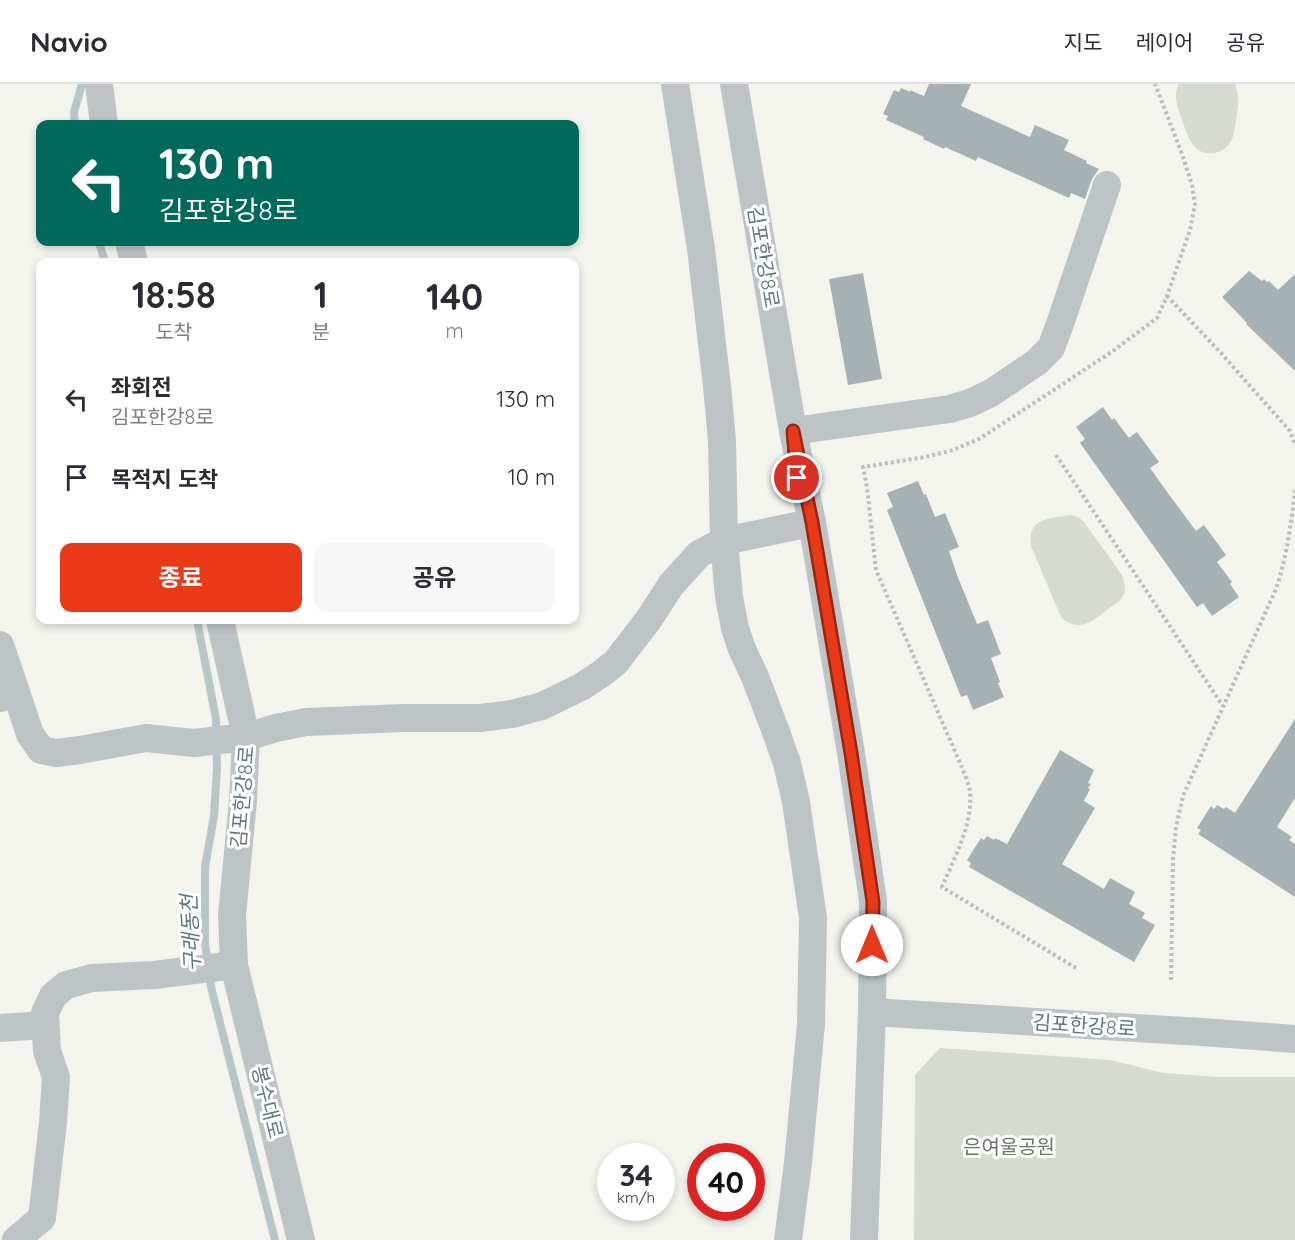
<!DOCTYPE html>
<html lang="ko">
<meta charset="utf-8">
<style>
body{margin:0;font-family:Quicksand,"Noto Sans KR",sans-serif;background:#f7f7f7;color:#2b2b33;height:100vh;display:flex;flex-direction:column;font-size:22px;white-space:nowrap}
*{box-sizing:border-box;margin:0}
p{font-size:20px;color:#7c7c81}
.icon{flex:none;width:33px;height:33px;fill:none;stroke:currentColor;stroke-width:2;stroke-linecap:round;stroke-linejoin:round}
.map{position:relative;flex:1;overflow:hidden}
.panel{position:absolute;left:36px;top:174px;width:543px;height:366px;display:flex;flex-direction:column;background:#fff;border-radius:12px;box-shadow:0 3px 9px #0003}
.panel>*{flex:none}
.top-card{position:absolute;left:36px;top:36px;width:543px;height:126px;border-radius:12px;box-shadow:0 3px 9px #0003;background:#00695c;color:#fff;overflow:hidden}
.speed{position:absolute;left:597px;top:1059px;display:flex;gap:12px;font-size:30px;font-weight:700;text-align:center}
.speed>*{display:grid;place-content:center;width:78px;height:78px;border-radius:50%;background:#fff;box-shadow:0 3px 9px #0003;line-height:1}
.speed small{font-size:15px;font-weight:400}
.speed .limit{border:9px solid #d22;background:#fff;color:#111}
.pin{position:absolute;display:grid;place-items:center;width:51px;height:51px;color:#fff;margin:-26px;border:3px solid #fff;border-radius:50%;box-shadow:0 2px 6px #0007}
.me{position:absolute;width:66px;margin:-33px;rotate:0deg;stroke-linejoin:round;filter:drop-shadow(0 0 4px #0008)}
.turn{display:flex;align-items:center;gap:21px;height:126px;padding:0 24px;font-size:27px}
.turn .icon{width:78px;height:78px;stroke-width:2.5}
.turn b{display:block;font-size:42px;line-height:51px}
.eta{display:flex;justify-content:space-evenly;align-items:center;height:102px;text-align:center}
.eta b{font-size:36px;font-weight:700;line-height:42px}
.primary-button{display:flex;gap:12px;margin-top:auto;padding:12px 24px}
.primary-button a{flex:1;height:69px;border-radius:12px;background:#ea3919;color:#fff;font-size:24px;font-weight:700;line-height:69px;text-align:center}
.primary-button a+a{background:#f7f7f7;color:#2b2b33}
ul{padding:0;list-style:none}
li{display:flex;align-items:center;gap:18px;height:78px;padding:0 24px}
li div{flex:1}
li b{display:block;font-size:22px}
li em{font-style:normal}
header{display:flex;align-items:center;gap:36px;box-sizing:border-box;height:84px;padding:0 30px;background:#fff;border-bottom:2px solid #e1e1e2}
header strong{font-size:28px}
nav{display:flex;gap:33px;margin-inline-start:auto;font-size:21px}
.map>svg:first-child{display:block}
.green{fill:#d5dbd0}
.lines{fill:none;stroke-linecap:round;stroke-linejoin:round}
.stream{stroke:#b8c6c9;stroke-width:8}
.building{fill:#a7b1b4}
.path{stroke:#babdbf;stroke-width:4;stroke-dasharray:3 3;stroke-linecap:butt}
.minor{stroke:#bec4c6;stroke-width:28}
.route-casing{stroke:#982510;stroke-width:15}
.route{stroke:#ea3919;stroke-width:10}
.labels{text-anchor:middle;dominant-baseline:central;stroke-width:6;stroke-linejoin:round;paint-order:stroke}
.street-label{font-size:20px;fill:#617682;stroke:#fff}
.park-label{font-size:20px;fill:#677960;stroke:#fff}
.water-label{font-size:21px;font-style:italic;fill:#5d797f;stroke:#fff}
</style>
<header>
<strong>Navio</strong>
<nav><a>지도</a><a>레이어</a><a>공유</a></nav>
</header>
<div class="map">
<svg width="1295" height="1156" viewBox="0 0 1295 1156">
<rect width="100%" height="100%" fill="#f4f4ef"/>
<g class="green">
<path d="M1179 0H1235C1240 13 1238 23 1236 37 1235 42 1234 50 1232 55 1226 70 1205 75 1194 62 1188 55 1176 22 1176 14 1175 9 1177 4 1179 0Z"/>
<path d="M1070 431 1078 433 1084 438 1122 491C1124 497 1126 503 1124 510 1121 518 1113 521 1107 526 1091 538 1078 549 1061 533L1031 462C1027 433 1049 435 1070 431Z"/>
<polygon points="940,964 1110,976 1163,989 1220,993 1295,993 1295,1156 914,1156 915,991"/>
</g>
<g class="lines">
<g class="stream">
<polyline points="75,40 74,28 82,0"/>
<polyline points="99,158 105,178"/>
<polyline points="197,536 216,635 217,684 214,732 205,783 205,859 211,903 275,1156"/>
</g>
</g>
<g class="building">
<polygon points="929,0 971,0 961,22 1030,53 1035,41 1069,56 1064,66 1087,77 1086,79 1099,85 1092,95 1085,115 1071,109 1069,114 978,73 976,77 945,63 944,65 923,55 924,53 886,36 888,32 883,30 894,6 899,8 901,4 910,8 910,6 924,12"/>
<polygon points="1249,187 1262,197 1264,195 1267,198 1269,197 1278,206 1295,190 1295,287 1246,240 1247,239 1222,213"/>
<polygon points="863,189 882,295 848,301 829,195"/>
<polygon points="1103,323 1112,336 1114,334 1129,354 1137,348 1159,378 1150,384 1165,405 1196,447 1204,441 1226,471 1217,478 1232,498 1230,500 1239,513 1212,532 1203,519 1197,523 1080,359 1085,355 1076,343"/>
<polygon points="918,397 924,411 926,410 935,433 945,429 959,463 949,467 957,491 977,540 988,536 1001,570 991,574 1000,598 998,599 1004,613 973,626 967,611 961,613 887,426 893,423 887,409"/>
<polygon points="1295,635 1295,714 1277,743 1292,753 1289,756 1295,760 1295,813 1198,750 1201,746 1197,744 1211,722 1214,725 1217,721 1224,725 1226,723 1235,729"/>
<polygon points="1060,666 1094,686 1088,699 1091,700 1088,704 1090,705 1084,717 1095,724 1062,780 1104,805 1110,794 1135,808 1129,820 1145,829 1142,834 1155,841 1134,878 969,783 971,779 967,776 981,754 984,756 987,752 994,756 995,754 1007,760"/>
</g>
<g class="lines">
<g class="path">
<polyline points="1167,212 1220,268 1290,347 1295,361"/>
<polyline points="1056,371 1223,622"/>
<path d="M1076 884 942 803C954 774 973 741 970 708 969 699 964 689 961 681L876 486 867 403 863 383 925 373 953 366 979 355 1113 267 1157 234 1167 212 1190 146 1195 120 1192 101 1182 70 1155 0"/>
<path d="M1171 896 1173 776 1176 743 1183 712 1276 505C1287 472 1291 440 1295 406"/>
</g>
<g class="minor">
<polyline points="99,0 104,40"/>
<polyline points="675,0 701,165 717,302 722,357 724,457 729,513 735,544 742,565 755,593 776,648 787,679 796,718 813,834 811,940 798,1079 788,1156"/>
<polyline points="734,0 793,347 812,438 851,669 873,817 872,928 864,1156"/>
<polyline points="129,158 134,178"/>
<polyline points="793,347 950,325 970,319 991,309 1037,278 1051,264 1061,237 1107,101"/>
<polyline points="0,561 16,608"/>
<polyline points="0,614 16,608 30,650 41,666 56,669 80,666 146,654 194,659 246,653 220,536"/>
<polyline points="872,928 1202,948 1295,955"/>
<polyline points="0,944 45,941"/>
<polyline points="16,1156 42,1134 53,1038 56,993 47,967 45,929 53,912 66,901 92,894 154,891 234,881"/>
<polyline points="301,1156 234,881 232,831 243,717 246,653 276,644 306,638 403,634 480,634 512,630 542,622 581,603 601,590 616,578 649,535 671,501 699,470 724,457 801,441"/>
</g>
</g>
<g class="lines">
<defs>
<polyline id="route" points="797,394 793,347 812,438 851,669 873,818 872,861"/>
</defs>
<use href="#route" class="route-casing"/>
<use href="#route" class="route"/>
</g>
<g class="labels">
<g class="street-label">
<text transform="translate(764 173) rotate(80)">김포한강8로</text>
<text transform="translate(242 713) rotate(-85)">김포한강8로</text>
<text transform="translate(1084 941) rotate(4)">김포한강8로</text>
<text transform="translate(268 1018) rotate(76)">봉수대로</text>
</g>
<g class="park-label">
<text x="1009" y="1062">은여울공원</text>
</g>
<g class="water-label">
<text transform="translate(190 849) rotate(-93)">구래동천</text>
</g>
</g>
</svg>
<div class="speed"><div>34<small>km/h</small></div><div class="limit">40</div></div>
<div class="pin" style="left:797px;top:394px;background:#d93025"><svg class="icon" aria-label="arrive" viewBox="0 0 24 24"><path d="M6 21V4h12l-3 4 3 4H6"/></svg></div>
<svg class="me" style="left:872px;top:861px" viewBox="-20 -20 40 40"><circle r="19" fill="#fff"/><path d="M0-13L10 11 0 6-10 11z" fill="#ea3919"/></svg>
<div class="top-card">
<div class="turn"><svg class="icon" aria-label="left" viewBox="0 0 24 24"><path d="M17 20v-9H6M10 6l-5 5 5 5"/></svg><div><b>130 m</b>김포한강8로</div></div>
</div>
<section class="panel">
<div class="eta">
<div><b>18:58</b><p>도착</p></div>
<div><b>1</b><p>분</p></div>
<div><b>140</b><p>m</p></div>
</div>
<ul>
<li><svg class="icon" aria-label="left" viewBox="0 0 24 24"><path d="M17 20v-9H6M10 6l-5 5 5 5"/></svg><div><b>좌회전</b><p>김포한강8로</p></div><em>130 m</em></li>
<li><svg class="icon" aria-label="arrive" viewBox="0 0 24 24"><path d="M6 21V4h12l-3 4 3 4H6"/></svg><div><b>목적지 도착</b></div><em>10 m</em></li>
</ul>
<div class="primary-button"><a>종료</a><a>공유</a></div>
</section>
</div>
